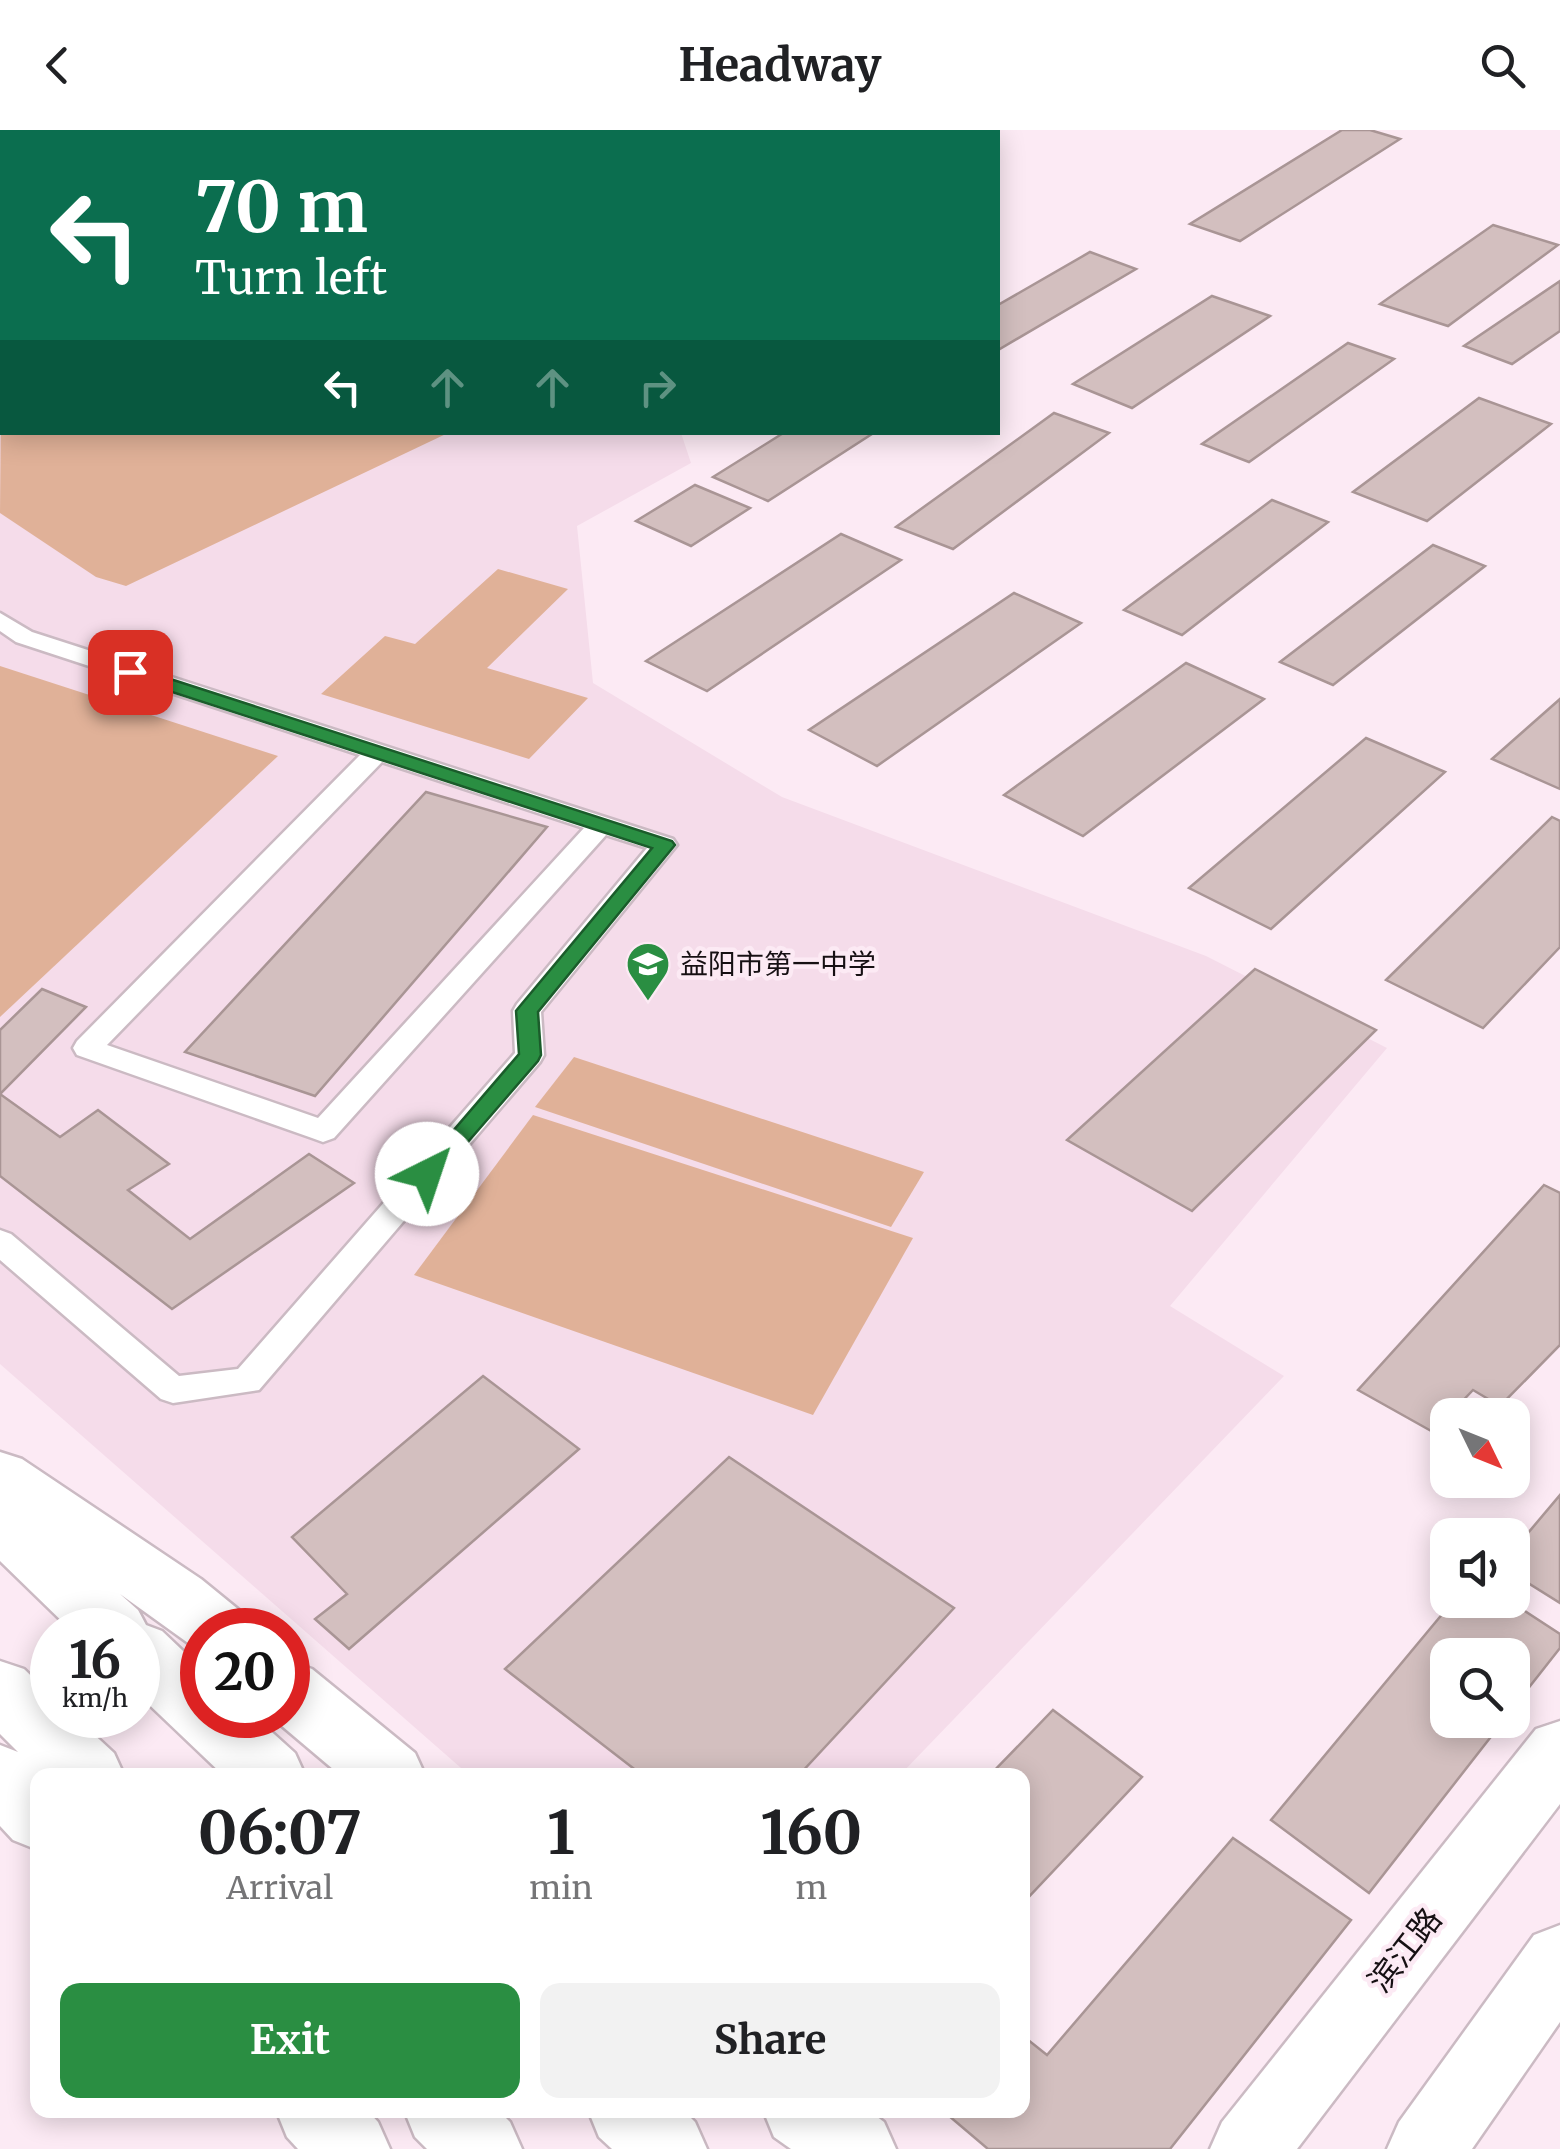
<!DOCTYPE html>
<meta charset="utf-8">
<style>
body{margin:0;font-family:Merriweather,"Noto Sans SC",serif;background:#f2f2f2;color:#202124;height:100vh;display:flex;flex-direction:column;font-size:38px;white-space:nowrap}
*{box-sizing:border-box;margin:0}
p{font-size:32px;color:#757577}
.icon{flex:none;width:55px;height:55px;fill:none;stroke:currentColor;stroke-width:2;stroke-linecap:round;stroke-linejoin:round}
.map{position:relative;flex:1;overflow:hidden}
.panel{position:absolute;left:30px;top:1638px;width:1000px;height:350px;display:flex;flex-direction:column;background:#fff;border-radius:20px;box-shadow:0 5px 25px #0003}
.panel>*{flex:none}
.banner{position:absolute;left:0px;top:0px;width:1000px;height:305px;box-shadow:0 5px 25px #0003;background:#0b6e4f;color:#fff;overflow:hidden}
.needle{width:65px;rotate:133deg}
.tools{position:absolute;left:1430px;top:1268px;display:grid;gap:20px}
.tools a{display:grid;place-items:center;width:100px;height:100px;border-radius:20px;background:#fff;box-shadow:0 5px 25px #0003;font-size:50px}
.speed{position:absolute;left:30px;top:1478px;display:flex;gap:20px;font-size:50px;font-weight:700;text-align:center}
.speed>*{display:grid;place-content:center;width:130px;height:130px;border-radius:50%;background:#fff;box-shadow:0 5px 25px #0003;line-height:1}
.speed small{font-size:25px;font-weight:400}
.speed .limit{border:15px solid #d22;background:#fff;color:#111}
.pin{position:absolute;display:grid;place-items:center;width:85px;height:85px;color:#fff;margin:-42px;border-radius:20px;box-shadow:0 5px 15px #0006}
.me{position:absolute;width:110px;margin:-55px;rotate:41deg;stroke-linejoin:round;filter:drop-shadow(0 0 8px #0008)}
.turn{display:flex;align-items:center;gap:35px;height:210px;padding:0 30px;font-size:45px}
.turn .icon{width:130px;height:130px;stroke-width:2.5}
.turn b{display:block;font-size:70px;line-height:85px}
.lanes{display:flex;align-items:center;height:95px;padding:0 30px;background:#0003;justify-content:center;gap:50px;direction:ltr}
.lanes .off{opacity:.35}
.eta{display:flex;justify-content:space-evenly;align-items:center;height:170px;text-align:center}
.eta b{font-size:60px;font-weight:700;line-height:70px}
.primary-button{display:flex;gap:20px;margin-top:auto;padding:20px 30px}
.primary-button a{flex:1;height:115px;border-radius:20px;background:#2a8e42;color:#fff;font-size:40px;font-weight:700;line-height:115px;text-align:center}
.primary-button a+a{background:#f2f2f2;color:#202124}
header{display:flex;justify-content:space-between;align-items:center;height:130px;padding:0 30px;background:#fff;font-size:45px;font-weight:700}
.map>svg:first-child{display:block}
.built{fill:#f5dcea}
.green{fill:#e0b198}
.building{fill:#d3bfbf;stroke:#a99595;stroke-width:2.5}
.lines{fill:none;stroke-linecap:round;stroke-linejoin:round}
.lane-casing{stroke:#cbbac3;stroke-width:5}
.secondary-casing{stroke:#cbbac3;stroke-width:5}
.lane{fill:#fff;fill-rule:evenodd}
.secondary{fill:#fff;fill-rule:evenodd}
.route{fill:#2a8e42;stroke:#1b5c2b;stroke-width:2.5}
.labels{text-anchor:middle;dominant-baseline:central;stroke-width:9;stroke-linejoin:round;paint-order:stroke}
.poi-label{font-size:28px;fill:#161013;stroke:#fceaf4;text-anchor:start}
.near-street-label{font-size:32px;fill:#161013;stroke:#fceaf4}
</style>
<header><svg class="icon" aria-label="back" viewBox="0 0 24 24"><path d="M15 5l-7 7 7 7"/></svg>Headway<svg class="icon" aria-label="search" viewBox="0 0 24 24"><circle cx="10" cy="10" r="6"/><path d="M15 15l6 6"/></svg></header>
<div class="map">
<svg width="1560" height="2019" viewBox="0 0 1560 2019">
<rect width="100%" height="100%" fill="#fceaf4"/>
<polygon class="built" points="0,64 2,302 681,303 691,333 577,396 593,553 782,667 1206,826 1387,918 1170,1176 1284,1246 900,1645 469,1645 0,1234"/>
<g class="green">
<polygon points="2,149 2,302 448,303 126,456 96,447 0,383"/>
<polygon points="498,439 568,459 487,538 588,568 529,629 321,564 385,506 415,514"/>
<polygon points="0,536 278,626 0,887"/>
<polygon points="574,927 924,1042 891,1097 535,977"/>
<polygon points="533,985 913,1108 813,1285 414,1145"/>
</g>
<g class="building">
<polygon points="1342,0 1370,0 1400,9 1240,111 1190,94"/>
<polygon points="1493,95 1558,115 1448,196 1380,174"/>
<polygon points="1090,122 1136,139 998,220 998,175"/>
<polygon points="1560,151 1560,201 1512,234 1464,216"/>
<polygon points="1212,166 1270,186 1132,278 1073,254"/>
<polygon points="1348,213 1394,229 1249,332 1202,314"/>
<polygon points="1479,268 1551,294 1427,391 1353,362"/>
<polygon points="1054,283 1109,303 953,419 896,397"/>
<polygon points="785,302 875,302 768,371 713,347"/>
<polygon points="695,355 750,378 691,416 636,391"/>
<polygon points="1272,370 1328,392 1182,505 1124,480"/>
<polygon points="841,404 901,430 707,561 646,531"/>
<polygon points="1433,415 1485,436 1333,555 1280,532"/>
<polygon points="1014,463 1081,493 877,636 809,600"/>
<polygon points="1186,533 1264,569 1083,706 1004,665"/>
<polygon points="1560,569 1560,659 1492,629"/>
<polygon points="1366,608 1445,642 1271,799 1189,758"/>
<polygon points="426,662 547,697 315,966 185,922"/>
<polygon points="1552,687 1560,691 1560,817 1483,898 1386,850"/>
<polygon points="1255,839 1376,900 1192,1081 1067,1010"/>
<polygon points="42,859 86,877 0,964 60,1007 98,980 169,1034 128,1060 190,1109 309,1024 354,1053 172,1179 0,1046 0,900"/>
<polygon points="1544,1055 1560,1063 1560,1215 1500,1276 1473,1260 1433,1302 1358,1260"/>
<polygon points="483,1246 579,1319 349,1519 315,1489 347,1464 292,1407"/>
<polygon points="729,1327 954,1478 799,1645 642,1645 505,1539"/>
<polygon points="1560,1365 1560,1473 1512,1443 1512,1422"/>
<polygon points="1454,1470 1508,1470 1560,1504 1560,1518 1512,1579 1512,1525 1448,1525 1448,1590 1504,1590 1369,1763 1271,1690"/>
<polygon points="1053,1580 1142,1647 1022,1774 1022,1645 990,1645"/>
<polygon points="1233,1708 1351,1790 1170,2019 988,2019 942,1980 1022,1980 1022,1905 1047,1925"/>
</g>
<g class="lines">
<defs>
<path id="lane" d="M0 483 32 502 673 709 677 715 541 882 544 925 540 932 259 1260 173 1273 161 1269 0 1130V1100L11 1104 179 1246 238 1239 515 923 513 881 517 874 647 718 606 705 334 1008 323 1012 312 1008 77 925 73 918 77 911 360 625 16 512 0 501ZM382 632 584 698 318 988 107 915Z"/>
<g id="secondary">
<polygon points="0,1322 22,1329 201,1449 239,1480 249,1500 202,1500 202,1523 120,1464 138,1480 146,1495 162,1501 202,1539 202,1585 253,1585 295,1623 305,1645 223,1645 138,1564 138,1500 71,1500 0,1431"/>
<polygon points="0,1531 24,1539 52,1566 52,1585 73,1585 114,1623 124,1645 38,1645 38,1720 13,1710 0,1696 0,1615 18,1622 0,1604"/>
<polygon points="288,1531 312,1539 415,1623 425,1645 340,1645 269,1585 288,1585"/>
<polygon points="1560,1591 1560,1674 1297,2019 1210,2019 1222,1992 1536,1599"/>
<polygon points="1560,1795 1560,1892 1472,2019 1387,2019 1399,1992 1534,1805"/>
<polygon points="276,1980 367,1980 378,1992 390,2019 298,2019 287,2007"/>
<polygon points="404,1980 498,1980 510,1992 522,2019 427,2019 415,2007"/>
<polygon points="588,1980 683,1980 695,1992 707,2019 612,2019 599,2007"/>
<polygon points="763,1980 868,1980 884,1992 896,2019 791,2019 774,2007"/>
</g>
</defs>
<use href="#lane" class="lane-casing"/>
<use href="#secondary" class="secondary-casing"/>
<use href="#lane" class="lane"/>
<use href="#secondary" class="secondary"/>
</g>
<polygon class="route" points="130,536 672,711 675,715 538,882 541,925 538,931 435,1050 427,1052 416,1044 519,924 516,881 520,876 652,718 123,546 123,538"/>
<defs>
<symbol id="school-pin" viewBox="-11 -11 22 30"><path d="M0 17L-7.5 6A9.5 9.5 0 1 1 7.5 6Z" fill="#2a8e42" stroke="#fceaf4"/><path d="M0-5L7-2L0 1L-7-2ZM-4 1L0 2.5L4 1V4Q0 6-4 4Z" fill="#fff"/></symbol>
</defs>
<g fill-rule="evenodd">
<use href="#school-pin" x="623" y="809" width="50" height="68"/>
</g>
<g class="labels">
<g class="poi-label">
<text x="680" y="834">益阳市第一中学</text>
</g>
<g class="near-street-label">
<text transform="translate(1405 1820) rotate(-52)">滨江路</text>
</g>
</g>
</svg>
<div class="tools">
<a><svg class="needle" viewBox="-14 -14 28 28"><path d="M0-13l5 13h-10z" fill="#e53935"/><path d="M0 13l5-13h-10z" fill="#757577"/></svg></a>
<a><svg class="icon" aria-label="sound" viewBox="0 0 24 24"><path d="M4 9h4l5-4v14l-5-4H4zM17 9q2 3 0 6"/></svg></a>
<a><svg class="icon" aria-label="search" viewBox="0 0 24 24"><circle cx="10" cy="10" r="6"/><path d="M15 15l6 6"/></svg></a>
</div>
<div class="speed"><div>16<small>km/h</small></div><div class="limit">20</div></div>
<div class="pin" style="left:130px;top:542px;background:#d93025"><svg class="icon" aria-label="arrive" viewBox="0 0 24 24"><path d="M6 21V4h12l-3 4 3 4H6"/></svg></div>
<svg class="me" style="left:427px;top:1044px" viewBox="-20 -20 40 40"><circle r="19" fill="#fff"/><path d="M0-13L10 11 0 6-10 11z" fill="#2a8e42"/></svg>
<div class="banner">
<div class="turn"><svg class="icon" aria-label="left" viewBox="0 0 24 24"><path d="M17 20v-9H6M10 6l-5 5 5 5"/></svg><div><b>70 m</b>Turn left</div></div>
<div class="lanes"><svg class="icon" aria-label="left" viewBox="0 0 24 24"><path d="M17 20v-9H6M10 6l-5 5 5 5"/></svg><svg class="icon off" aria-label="ahead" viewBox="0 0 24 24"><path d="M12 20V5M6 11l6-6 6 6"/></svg><svg class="icon off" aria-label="ahead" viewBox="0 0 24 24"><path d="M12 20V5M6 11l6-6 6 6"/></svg><svg class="icon off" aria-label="right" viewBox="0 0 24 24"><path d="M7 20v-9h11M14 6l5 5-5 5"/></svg></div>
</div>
<section class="panel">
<div class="eta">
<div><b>06:07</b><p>Arrival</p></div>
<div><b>1</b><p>min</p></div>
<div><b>160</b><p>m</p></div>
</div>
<div class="primary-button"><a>Exit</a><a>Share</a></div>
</section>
</div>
